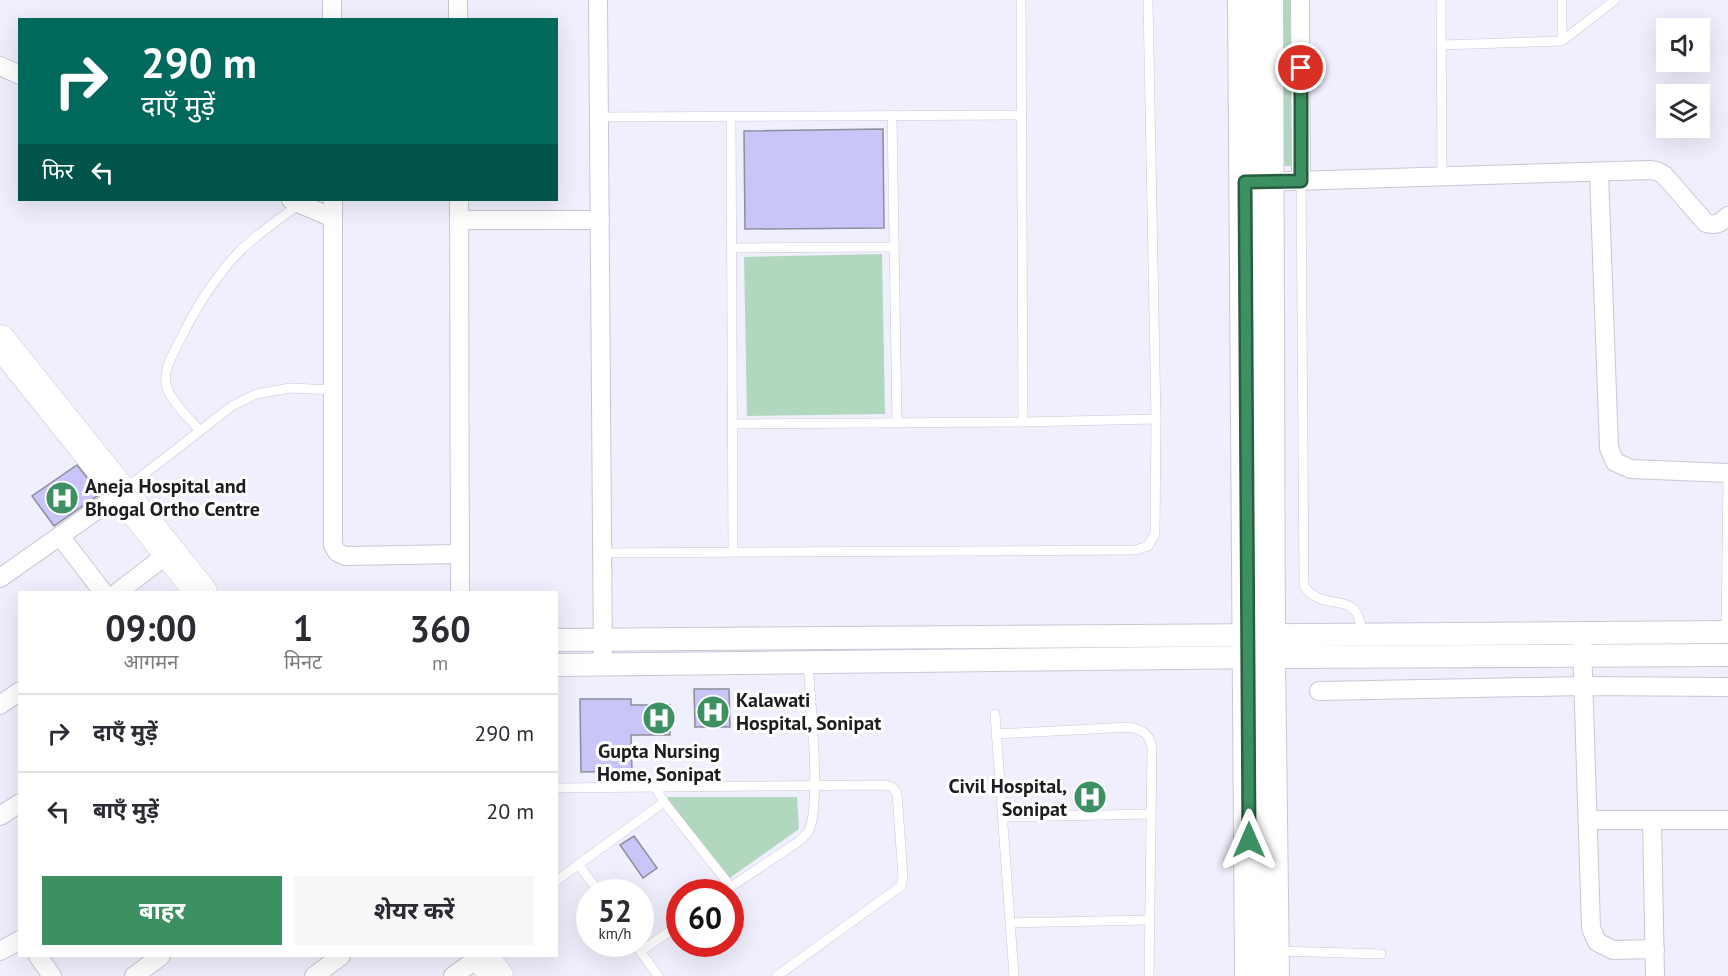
<!DOCTYPE html>
<html lang="hi">
<meta charset="utf-8">
<style>
body{margin:0;font-family:"PT Sans","Noto Sans Devanagari",sans-serif;background:#f7f7f7;color:#2b2b33;height:100vh;display:flex;flex-direction:column;font-size:22px;white-space:nowrap}
*{box-sizing:border-box;margin:0}
p{font-size:20px;color:#7c7c81}
.icon{flex:none;width:33px;height:33px;fill:none;stroke:currentColor;stroke-width:2;stroke-linecap:round;stroke-linejoin:round}
.map{position:relative;flex:1;overflow:hidden}
.panel{position:absolute;left:18px;top:591px;width:540px;height:366px;display:flex;flex-direction:column;background:#fff;border-radius:0px;box-shadow:0 6px 24px #0002}
.panel>*{flex:none}
.hud{position:absolute;left:18px;top:18px;width:540px;height:183px;border-radius:0px;box-shadow:0 6px 24px #0002;background:#00695c;color:#fff;overflow:hidden}
.controls{position:absolute;left:1656px;top:18px;display:grid;gap:12px}
.controls a{display:grid;place-items:center;width:54px;height:54px;border-radius:0px;background:#fff;box-shadow:0 6px 24px #0002;font-size:30px}
.speed{position:absolute;left:576px;top:879px;display:flex;gap:12px;font-size:30px;font-weight:700;text-align:center}
.speed>*{display:grid;place-content:center;width:78px;height:78px;border-radius:50%;background:#fff;box-shadow:0 6px 24px #0002;line-height:1}
.speed small{font-size:15px;font-weight:400}
.speed .limit{border:9px solid #d22;background:#fff;color:#111}
.pin{position:absolute;display:grid;place-items:center;width:51px;height:51px;color:#fff;margin:-26px;border:3px solid #fff;border-radius:50%;box-shadow:0 2px 6px #0007}
.me{position:absolute;width:66px;margin:-33px;rotate:0deg;stroke-linejoin:round;filter:drop-shadow(0 0 4px #0008)}
.turn{display:flex;align-items:center;gap:21px;height:126px;padding:0 24px;font-size:27px}
.turn .icon{width:78px;height:78px;stroke-width:2.5}
.turn b{display:block;font-size:42px;line-height:51px}
.then{display:flex;align-items:center;height:57px;padding:0 24px;background:#0003;gap:12px;font-size:22px}
.eta{display:flex;justify-content:space-evenly;align-items:center;height:102px;text-align:center}
.eta b{font-size:36px;font-weight:700;line-height:42px}
.cta{display:flex;gap:12px;margin-top:auto;padding:12px 24px}
.cta a{flex:1;height:69px;border-radius:0px;background:#3d9062;color:#fff;font-size:24px;font-weight:700;line-height:69px;text-align:center}
.cta a+a{background:#f7f7f7;color:#2b2b33}
ul{padding:0;list-style:none}
li{display:flex;align-items:center;gap:18px;height:78px;padding:0 24px;border-top:2px solid #e1e1e2}
li div{flex:1}
li b{display:block;font-size:22px}
li em{font-style:normal}
.map>svg:first-child{display:block}
.green{fill:#b1d8bf}
.building{fill:#c9c5f8;stroke:#8e8d99;stroke-width:1.5}
.lines{fill:none;stroke-linecap:round;stroke-linejoin:round}
.service-casing{stroke:#c8c7d4;stroke-width:10}
.minor-casing{stroke:#c8c7d4;stroke-width:20}
.tertiary-casing{stroke:#c8c7d4;stroke-width:24}
.primary-casing{stroke:#c8c7d4;stroke-width:32}
.trunk-casing{stroke:#c8c7d4;stroke-width:33}
.service{stroke:#fff;stroke-width:9}
.minor{stroke:#fff;stroke-width:18}
.tertiary{stroke:#fff;stroke-width:22}
.primary{stroke:#fff;stroke-width:30}
.trunk{stroke:#fff;stroke-width:32}
.route-casing{stroke:#285e40;stroke-width:15}
.route{stroke:#3d9062;stroke-width:10}
.labels{text-anchor:middle;dominant-baseline:central;stroke-width:6;stroke-linejoin:round;paint-order:stroke}
.poi-label{font-size:20px;font-weight:bold;fill:#1d1d21;stroke:#fff;text-anchor:start}
</style>
<div class="map">
<svg width="1728" height="976" viewBox="0 0 1728 976">
<rect width="100%" height="100%" fill="#f0effd"/>
<g class="green">
<polygon points="1274,0 1293,0 1294,166 1275,166"/>
<polygon points="882,254 885,414 747,416 744,257"/>
<polygon points="668,797 797,797 799,829 727,880 664,809"/>
</g>
<g class="building">
<polygon points="883,129 884,228 745,229 744,131"/>
<polygon points="77,465 100,494 54,526 32,496"/>
<polygon points="694,689 729,689 730,727 695,727"/>
<polygon points="580,699 631,699 631,705 670,705 670,735 631,735 632,771 581,772"/>
<polygon points="634,836 657,868 643,878 620,845"/>
</g>
<g class="lines">
<defs>
<g id="service">
<polyline points="1021,0 1023,422"/>
<polyline points="1441,0 1442,177"/>
<polyline points="1562,0 1562,41"/>
<polyline points="1441,45 1562,41 1615,0"/>
<polyline points="892,115 897,423"/>
<polyline points="599,117 1022,115"/>
<polyline points="731,117 733,552"/>
<path d="M1301 181 1304 586C1326 616 1357 585 1362 633"/>
<polyline points="732,248 894,247"/>
<polyline points="733,424 1023,422 1156,419"/>
<path d="M200 431C191 420 170 401 167 387 162 372 171 358 178 344 194 311 213 279 239 252 257 234 279 219 300 204"/>
<polyline points="125,489 232,406 256,394 290,388 334,390"/>
<polyline points="602,553 1136,550 1148,546 1155,534 1156,419 1148,0"/>
<polyline points="1726,632 1728,473"/>
<polyline points="995,714 1014,976"/>
<path d="M996 734 1130 727C1144 731 1149 733 1152 748L1149 976"/>
<polyline points="556,788 885,785 892,787 897,793 903,877 901,886 777,976"/>
<polyline points="664,802 731,887"/>
<polyline points="1003,817 1150,814"/>
<polyline points="578,864 599,892"/>
<polyline points="556,881 664,802 655,787"/>
<path d="M723 892 798 842C801 839 805 836 808 832 822 810 810 695 808 663"/>
<polyline points="1010,923 1149,920"/>
<polyline points="635,944 658,976"/>
<polyline points="641,951 680,924"/>
<polyline points="1279,951 1381,954"/>
</g>
<g id="minor">
<polyline points="332,0 332,20"/>
<polyline points="458,0 458,20"/>
<polyline points="598,0 603,664"/>
<polyline points="1300,0 1301,181"/>
<polyline points="0,66 20,75"/>
<polyline points="1599,173 1609,448 1615,462 1631,469 1728,473"/>
<path d="M1261 182 1649 170 1657 171 1664 175 1706 223C1716 226 1720 223 1728 216"/>
<polyline points="291,200 333,218"/>
<polyline points="333,200 333,545 337,552 345,556 460,554"/>
<polyline points="459,200 460,592"/>
<polyline points="459,220 600,220"/>
<polyline points="60,536 103,592"/>
<polyline points="0,578 121,493"/>
<polyline points="118,592 169,553"/>
<polyline points="1582,644 1591,928 1597,942 1613,950 1655,949"/>
<polyline points="1319,691 1584,686 1728,687"/>
<polyline points="0,705 20,691"/>
<polyline points="0,816 20,803"/>
<polyline points="1588,820 1728,820"/>
<polyline points="1652,820 1655,976"/>
<polyline points="0,951 20,940"/>
<polyline points="38,956 52,976"/>
<polyline points="134,976 161,956"/>
<polyline points="314,976 341,956"/>
<polyline points="453,976 481,956"/>
</g>
<g id="tertiary">
<polyline points="556,640 1728,632"/>
<polyline points="556,665 1270,657 1728,655"/>
</g>
<g id="primary">
<polyline points="1243,0 1250,976"/>
<polyline points="1268,0 1270,657 1274,976"/>
</g>
<g id="trunk">
<polyline points="0,341 201,592"/>
<polyline points="481,956 497,976"/>
</g>
</defs>
<use href="#service" class="service-casing"/>
<use href="#minor" class="minor-casing"/>
<use href="#tertiary" class="tertiary-casing"/>
<use href="#primary" class="primary-casing"/>
<use href="#trunk" class="trunk-casing"/>
<use href="#service" class="service"/>
<use href="#minor" class="minor"/>
<use href="#tertiary" class="tertiary"/>
<use href="#primary" class="primary"/>
<use href="#trunk" class="trunk"/>
</g>
<g class="lines">
<defs>
<polyline id="route" points="1249,840 1245,182 1301,181 1301,68"/>
</defs>
<use href="#route" class="route-casing"/>
<use href="#route" class="route"/>
</g>
<defs>
<symbol id="hospital-disc" viewBox="-11 -11 22 22"><circle r="9.5" fill="#3d9062" stroke="#fff"/><path d="M-5-5h3v3.5h4V-5h3V5h-3V1.5h-4V5h-3Z" fill="#fff"/></symbol>
</defs>
<g fill-rule="evenodd">
<use href="#hospital-disc" x="43" y="479" width="38" height="38"/>
<use href="#hospital-disc" x="694" y="693" width="38" height="38"/>
<use href="#hospital-disc" x="640" y="699" width="38" height="38"/>
<use href="#hospital-disc" x="1071" y="778" width="38" height="38"/>
</g>
<g class="labels">
<g class="poi-label">
<text x="85" y="486">Aneja Hospital and<tspan x="85" dy="23">Bhogal Ortho Centre</tspan></text>
<text x="736" y="700">Kalawati<tspan x="736" dy="23">Hospital, Sonipat</tspan></text>
<text x="659" y="751" text-anchor="middle">Gupta Nursing<tspan x="659" dy="23">Home, Sonipat</tspan></text>
<text x="1067" y="786" text-anchor="end">Civil Hospital,<tspan x="1067" dy="23">Sonipat</tspan></text>
</g>
</g>
</svg>
<div class="controls">
<a><svg class="icon" aria-label="sound" viewBox="0 0 24 24"><path d="M4 9h4l5-4v14l-5-4H4zM17 9q2 3 0 6"/></svg></a>
<a><svg class="icon" aria-label="layers" viewBox="0 0 24 24"><path d="M12 4l9 5-9 5-9-5zM3 14l9 5 9-5"/></svg></a>
</div>
<div class="speed"><div>52<small>km/h</small></div><div class="limit">60</div></div>
<div class="pin" style="left:1301px;top:68px;background:#d93025"><svg class="icon" aria-label="arrive" viewBox="0 0 24 24"><path d="M6 21V4h12l-3 4 3 4H6"/></svg></div>
<svg class="me" style="left:1249px;top:840px" viewBox="-20 -20 40 40"><path d="M0-17L14 15 0 8-14 15z" fill="#3d9062" stroke="#fff" stroke-width="4"/></svg>
<div class="hud">
<div class="turn"><svg class="icon" aria-label="right" viewBox="0 0 24 24"><path d="M7 20v-9h11M14 6l5 5-5 5"/></svg><div><b>290 m</b>दाएँ मुड़ें</div></div>
<div class="then">फिर<svg class="icon" aria-label="left" viewBox="0 0 24 24"><path d="M17 20v-9H6M10 6l-5 5 5 5"/></svg></div>
</div>
<section class="panel">
<div class="eta">
<div><b>09:00</b><p>आगमन</p></div>
<div><b>1</b><p>मिनट</p></div>
<div><b>360</b><p>m</p></div>
</div>
<ul>
<li><svg class="icon" aria-label="right" viewBox="0 0 24 24"><path d="M7 20v-9h11M14 6l5 5-5 5"/></svg><div><b>दाएँ मुड़ें</b></div><em>290 m</em></li>
<li><svg class="icon" aria-label="left" viewBox="0 0 24 24"><path d="M17 20v-9H6M10 6l-5 5 5 5"/></svg><div><b>बाएँ मुड़ें</b></div><em>20 m</em></li>
</ul>
<div class="cta"><a>बाहर</a><a>शेयर करें</a></div>
</section>
</div>
